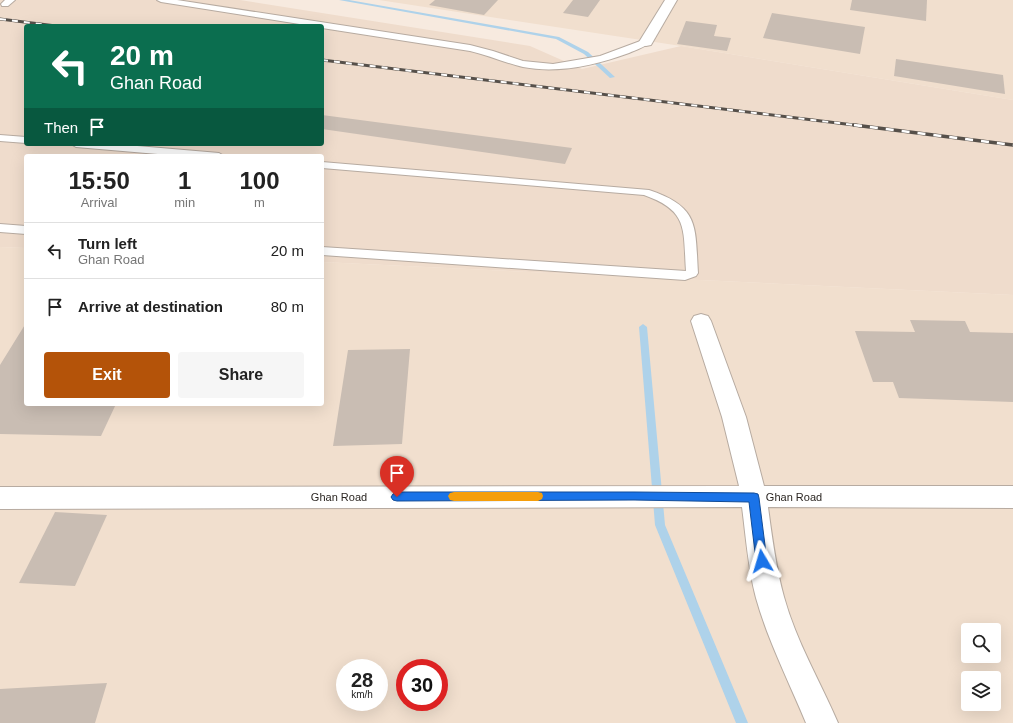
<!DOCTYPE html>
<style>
body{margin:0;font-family:Helvetica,sans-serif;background:#f6f6f6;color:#222;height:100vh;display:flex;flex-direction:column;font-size:15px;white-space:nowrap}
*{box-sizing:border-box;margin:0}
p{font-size:13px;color:#767676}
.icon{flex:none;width:22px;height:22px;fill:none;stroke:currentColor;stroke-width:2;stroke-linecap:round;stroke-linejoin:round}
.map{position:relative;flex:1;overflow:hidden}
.details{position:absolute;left:24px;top:154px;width:300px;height:252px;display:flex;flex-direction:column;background:#fff;border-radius:4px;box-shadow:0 4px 16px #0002}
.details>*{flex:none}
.top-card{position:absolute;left:24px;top:24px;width:300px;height:122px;border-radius:4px;box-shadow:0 4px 16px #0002;background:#0b6e4f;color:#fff;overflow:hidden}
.tools{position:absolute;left:961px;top:623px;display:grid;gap:8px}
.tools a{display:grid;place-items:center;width:40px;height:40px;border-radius:4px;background:#fff;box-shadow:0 4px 16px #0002;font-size:20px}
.speed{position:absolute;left:336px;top:659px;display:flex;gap:8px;font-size:20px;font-weight:700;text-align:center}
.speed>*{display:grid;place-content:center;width:52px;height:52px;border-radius:50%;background:#fff;box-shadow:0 4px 16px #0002;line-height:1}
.speed small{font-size:10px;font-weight:400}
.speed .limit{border:6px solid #d22;background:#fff;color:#111}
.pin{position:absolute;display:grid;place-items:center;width:34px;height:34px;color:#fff;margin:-41px -17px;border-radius:50% 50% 50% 0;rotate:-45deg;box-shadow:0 0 4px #0007}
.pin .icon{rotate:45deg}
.me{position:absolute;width:44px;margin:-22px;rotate:353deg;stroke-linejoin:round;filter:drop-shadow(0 0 3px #0008)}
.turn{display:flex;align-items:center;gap:14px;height:84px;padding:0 20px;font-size:18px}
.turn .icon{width:52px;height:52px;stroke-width:2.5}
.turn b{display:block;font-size:28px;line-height:34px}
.then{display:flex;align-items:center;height:38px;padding:0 20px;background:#0003;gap:8px;font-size:15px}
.eta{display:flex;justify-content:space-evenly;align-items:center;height:68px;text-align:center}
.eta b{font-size:24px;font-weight:700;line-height:28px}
.cta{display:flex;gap:8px;margin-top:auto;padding:8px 20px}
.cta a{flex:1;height:46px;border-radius:4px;background:#b45309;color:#fff;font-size:16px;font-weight:700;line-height:46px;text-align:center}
.cta a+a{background:#f6f6f6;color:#222}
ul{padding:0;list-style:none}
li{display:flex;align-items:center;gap:12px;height:56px;padding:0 20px;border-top:1px solid #e0e0e0}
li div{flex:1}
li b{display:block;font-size:15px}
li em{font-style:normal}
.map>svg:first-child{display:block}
.built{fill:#efdccc;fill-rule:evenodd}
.industrial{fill:#f1dfce;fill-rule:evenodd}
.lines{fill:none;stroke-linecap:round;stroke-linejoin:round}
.stream{fill:#aed2ea;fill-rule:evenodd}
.building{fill:#c9bdb3}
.service-casing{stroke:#b7aba1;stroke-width:2}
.minor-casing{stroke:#b7aba1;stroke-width:2}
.service{fill:#fff;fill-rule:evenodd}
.minor{fill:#fff;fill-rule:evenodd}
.rail-far1-casing{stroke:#56504a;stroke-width:3}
.rail-casing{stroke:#56504a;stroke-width:3.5}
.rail-far1{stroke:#fff;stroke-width:2;stroke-dasharray:6;stroke-linecap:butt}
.rail{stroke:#fff;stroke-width:2.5;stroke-dasharray:8;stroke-linecap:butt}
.route{fill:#1a73e8;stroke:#114b97}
.slow{fill:#f59e0b}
.labels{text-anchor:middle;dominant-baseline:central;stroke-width:3.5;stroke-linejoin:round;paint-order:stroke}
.street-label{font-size:11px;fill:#2b2622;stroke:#fff}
</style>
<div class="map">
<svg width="1013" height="723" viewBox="0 0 1013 723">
<rect width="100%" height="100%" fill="#f7eadf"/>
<path class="built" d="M0 0H240L530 46 582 69 681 46 1013 100V295L322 262V156H26V248L0 247ZM26 26H322V144H26Z"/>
<g class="industrial">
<polygon points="379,0 1013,0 1013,100 681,46"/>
<path d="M0 247 26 248V404H322V262L1013 295V723H0ZM968 630H994V656H968ZM345 668H379V702H345ZM405 668H439V702H405ZM968 678H994V704H968Z"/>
</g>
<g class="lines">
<g class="stream">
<polygon points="339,0 349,0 559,37 588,52 615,77 610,78 584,54 556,39"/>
<polygon points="643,324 647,327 665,525 748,723 736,723 655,525 639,327"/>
</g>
</g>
<g class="building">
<polygon points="435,0 498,0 484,15 429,5"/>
<polygon points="573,0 600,0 588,17 563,13"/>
<polygon points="852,0 927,0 926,21 850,10"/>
<polygon points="772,13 865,27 860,54 763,38"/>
<polygon points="686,21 717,25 714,36 731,38 727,51 677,44"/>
<polygon points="896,59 1003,75 1005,94 894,76"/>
<polygon points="322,115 572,148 565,164 322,129"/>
<polygon points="910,320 965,321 970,332 1013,333 1013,402 899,398 893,382 873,382 855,331 915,332"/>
<polygon points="26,323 26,404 116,404 101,436 0,434 0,365"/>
<polygon points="410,349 402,444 333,446 348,350"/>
<polygon points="55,512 107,515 75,586 19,583"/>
<polygon points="107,683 95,723 0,723 0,689"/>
</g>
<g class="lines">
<defs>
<g id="service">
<polygon points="5,0 15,0 8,6 2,6 1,4"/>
<path d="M157 0H177L470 45 493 51 523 61 553 64 600 56 643 40H649L650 42C645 47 636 50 629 53 596 65 558 74 523 67 505 63 488 55 470 51L322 28V26H312L161 2Z"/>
<polygon points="0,135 26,137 26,143 0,141"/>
<polygon points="71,144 114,144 219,153 224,156 181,156 76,147"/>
<path d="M322 162 649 190C700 207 695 226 698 273L696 276 685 280 322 255V247L686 271C683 229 689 211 644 195L322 168Z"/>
<polygon points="0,224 26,226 26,234 0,232"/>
</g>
<g id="minor">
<polygon points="665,0 677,0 651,45 646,46 641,45 639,42"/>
<path d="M701 314 708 316 711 321 746 417 764 486H1013V508L768 507C772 537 776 568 784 597 796 641 820 681 838 723H806C789 682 768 641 756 598 748 568 746 537 742 507L0 509V487L739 486 722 417 691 321 694 316Z"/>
</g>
</defs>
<use href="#service" class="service-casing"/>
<use href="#minor" class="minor-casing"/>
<use href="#service" class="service"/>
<use href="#minor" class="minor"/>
<defs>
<g id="rail-far1">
<polyline points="0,19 56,26"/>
<polyline points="322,60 862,126"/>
</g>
<polyline id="rail" points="854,125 1013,145"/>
</defs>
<use href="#rail-far1" class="rail-far1-casing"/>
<use href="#rail" class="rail-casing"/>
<use href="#rail-far1" class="rail-far1"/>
<use href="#rail" class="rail"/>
</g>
<polygon class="route" points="397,492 634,492 754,493 758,494 759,498 767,561 766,564 762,566 758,564 756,561 749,502 634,500 397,501 393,500 391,497 393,494"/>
<polygon class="slow" points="454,492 538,492 542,493 543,496 542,499 538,501 454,501 450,500 448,496 450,493"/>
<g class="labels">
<g class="street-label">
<text x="339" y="497">Ghan Road</text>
<text x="794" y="497">Ghan Road</text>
</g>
</g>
</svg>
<div class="tools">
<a><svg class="icon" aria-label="search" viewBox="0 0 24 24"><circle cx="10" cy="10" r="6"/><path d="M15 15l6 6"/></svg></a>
<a><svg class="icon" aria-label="layers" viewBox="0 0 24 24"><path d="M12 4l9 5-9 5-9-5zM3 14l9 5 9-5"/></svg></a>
</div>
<div class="speed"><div>28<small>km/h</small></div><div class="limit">30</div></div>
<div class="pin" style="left:397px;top:497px;background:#d93025"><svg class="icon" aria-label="arrive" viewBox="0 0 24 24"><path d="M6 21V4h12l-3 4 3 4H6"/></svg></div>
<svg class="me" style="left:762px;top:561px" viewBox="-20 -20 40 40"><path d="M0-17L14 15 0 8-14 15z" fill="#1a73e8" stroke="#fff" stroke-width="4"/></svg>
<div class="top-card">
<div class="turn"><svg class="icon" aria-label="left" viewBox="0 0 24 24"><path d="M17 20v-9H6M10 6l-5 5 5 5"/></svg><div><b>20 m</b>Ghan Road</div></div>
<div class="then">Then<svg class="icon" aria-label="arrive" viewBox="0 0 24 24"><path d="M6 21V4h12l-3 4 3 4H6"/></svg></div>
</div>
<section class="details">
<div class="eta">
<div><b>15:50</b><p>Arrival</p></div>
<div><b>1</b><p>min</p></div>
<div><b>100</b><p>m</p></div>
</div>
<ul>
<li><svg class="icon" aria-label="left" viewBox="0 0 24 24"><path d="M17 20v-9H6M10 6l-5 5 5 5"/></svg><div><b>Turn left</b><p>Ghan Road</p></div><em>20 m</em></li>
<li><svg class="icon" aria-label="arrive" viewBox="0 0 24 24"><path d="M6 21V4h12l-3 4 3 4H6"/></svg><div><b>Arrive at destination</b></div><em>80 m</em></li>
</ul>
<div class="cta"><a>Exit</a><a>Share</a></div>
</section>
</div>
